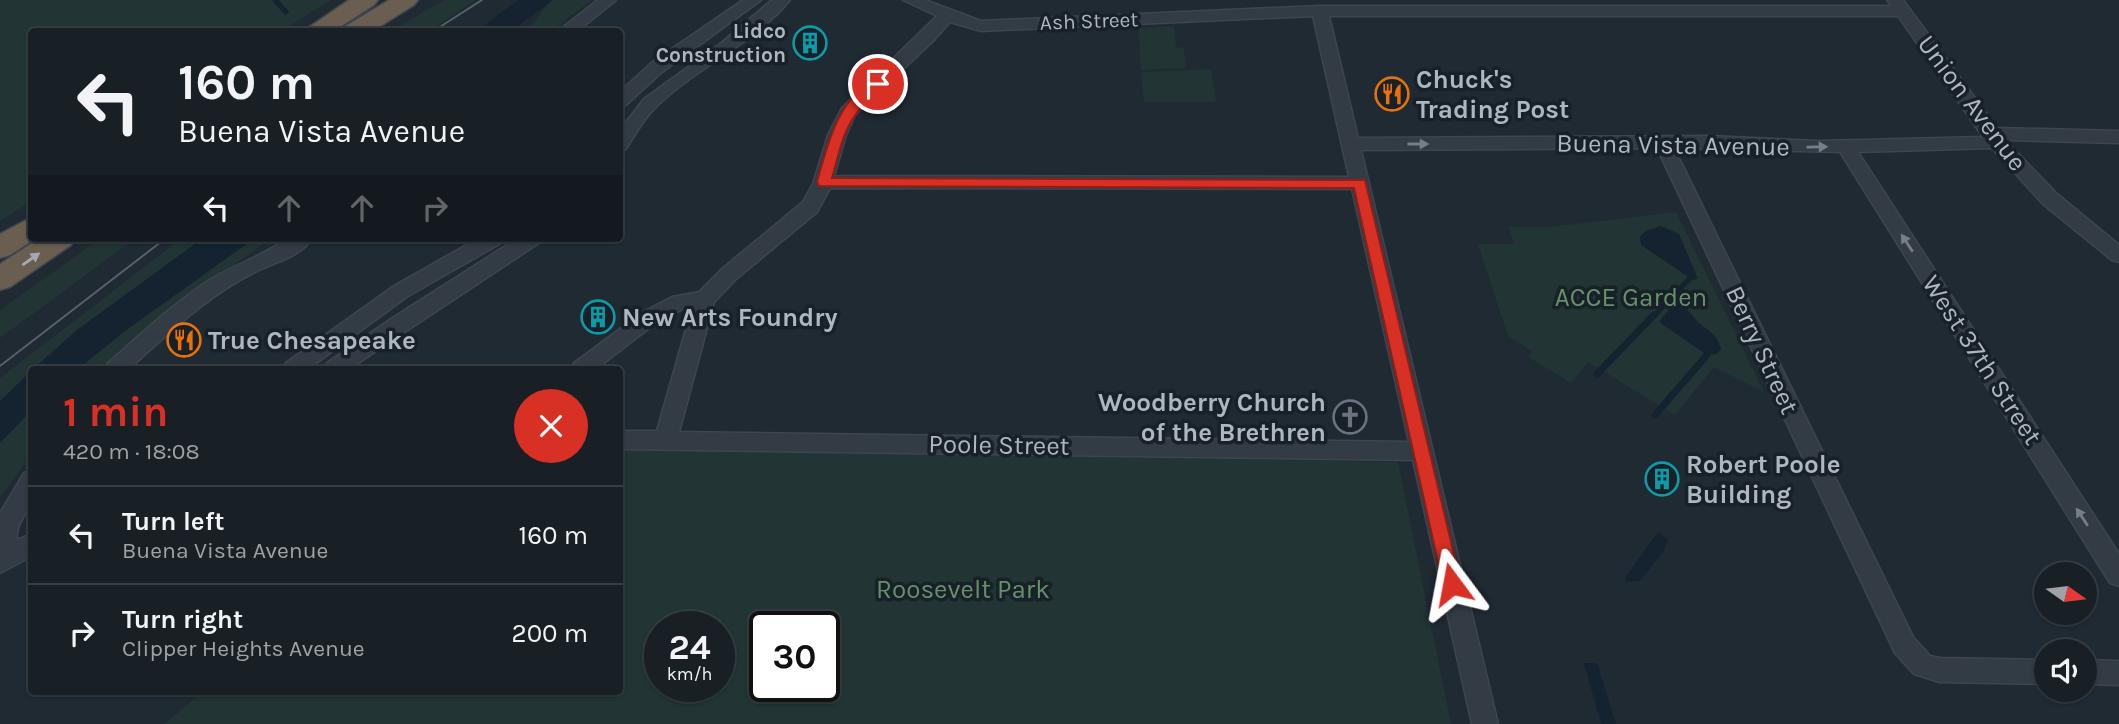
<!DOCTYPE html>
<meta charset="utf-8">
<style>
body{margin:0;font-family:Karla,sans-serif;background:#252d32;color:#f1f3f6;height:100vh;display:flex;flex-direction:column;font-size:26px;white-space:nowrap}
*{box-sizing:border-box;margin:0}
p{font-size:23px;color:#9fa3a7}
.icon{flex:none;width:38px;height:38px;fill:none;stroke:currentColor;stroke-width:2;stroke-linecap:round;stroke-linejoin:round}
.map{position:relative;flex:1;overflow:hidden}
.side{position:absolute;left:28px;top:366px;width:595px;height:329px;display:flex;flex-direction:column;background:#182026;border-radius:7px;box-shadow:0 2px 5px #0004,0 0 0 2px #363e43}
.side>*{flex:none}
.top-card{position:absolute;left:28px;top:28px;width:595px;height:214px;border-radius:7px;box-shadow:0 2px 5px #0004,0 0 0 2px #363e43;background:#182026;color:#f1f3f6;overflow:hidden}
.needle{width:46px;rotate:104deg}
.fabs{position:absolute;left:2034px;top:562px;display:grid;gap:14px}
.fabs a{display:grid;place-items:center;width:63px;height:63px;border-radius:50%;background:#182026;box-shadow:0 2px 5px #0004,0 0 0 2px #363e43;font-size:35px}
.speed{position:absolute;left:644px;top:611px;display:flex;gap:14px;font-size:35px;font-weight:700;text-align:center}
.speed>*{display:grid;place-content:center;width:91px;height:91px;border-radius:50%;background:#182026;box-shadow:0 2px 5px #0004,0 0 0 2px #363e43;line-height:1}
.speed small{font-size:18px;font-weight:400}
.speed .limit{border:4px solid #111;border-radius:10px;background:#fff;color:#111}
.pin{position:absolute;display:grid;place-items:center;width:60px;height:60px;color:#fff;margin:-30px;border:4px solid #fff;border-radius:50%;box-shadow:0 2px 7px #0007}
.me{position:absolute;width:77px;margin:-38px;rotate:347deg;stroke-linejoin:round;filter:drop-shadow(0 0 5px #0008)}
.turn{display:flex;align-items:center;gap:24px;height:147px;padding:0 35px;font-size:32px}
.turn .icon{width:91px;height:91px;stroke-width:2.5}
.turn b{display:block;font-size:49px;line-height:60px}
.lanes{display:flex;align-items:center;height:66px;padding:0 35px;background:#0003;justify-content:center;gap:35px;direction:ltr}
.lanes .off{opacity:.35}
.round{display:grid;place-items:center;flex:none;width:74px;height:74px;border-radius:37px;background:#252d32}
.summary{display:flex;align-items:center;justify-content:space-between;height:119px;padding:0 35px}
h1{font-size:42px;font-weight:700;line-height:52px;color:#d93025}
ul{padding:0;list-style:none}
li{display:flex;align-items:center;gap:21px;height:98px;padding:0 35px;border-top:2px solid #363e43}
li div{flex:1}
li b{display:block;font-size:26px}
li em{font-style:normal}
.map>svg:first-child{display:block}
.green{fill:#223434;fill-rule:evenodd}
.water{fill:#15222f}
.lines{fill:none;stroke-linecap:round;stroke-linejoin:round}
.stream-far1{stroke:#15222f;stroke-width:5}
.stream{stroke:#15222f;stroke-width:7}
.minor-casing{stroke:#3d454e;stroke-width:3}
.highway-casing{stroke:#3e464f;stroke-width:3}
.minor{fill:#333c44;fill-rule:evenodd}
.highway{fill:#6a5e51;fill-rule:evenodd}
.tram{stroke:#55606b;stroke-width:2}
.oneway{fill:#767f89}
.oneway2{fill:#a3a9b0}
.route{fill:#d93025;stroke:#8d1f18;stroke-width:2}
.labels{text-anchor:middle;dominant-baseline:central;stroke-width:7;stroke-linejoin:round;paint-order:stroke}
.far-street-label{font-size:21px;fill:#adb6c1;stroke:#192128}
.far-poi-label{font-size:21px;font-weight:bold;fill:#adb6c1;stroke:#192128;text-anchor:end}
.poi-label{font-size:26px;font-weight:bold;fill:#adb6c1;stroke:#192128;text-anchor:start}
.street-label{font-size:26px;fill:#adb6c1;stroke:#192128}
.park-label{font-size:26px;fill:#678f6d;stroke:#192128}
</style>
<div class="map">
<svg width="2119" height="724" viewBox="0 0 2119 724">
<rect width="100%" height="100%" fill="#202a33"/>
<g class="green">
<polygon points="0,0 331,0 281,31 32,32 31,202 0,221"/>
<polygon points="444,0 476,0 430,31 391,31"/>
<polygon points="551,0 592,0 551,31 526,32"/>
<polygon points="1174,26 1176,47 1184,48 1186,68 1141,70 1138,28"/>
<polygon points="1211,69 1216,102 1144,102 1141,72"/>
<polygon points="1676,212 1764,392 1714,367 1675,415 1588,362 1571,383 1528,357 1532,351 1508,336 1478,244 1514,244 1509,227 1549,227"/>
<polygon points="101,238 136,238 0,338 0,310"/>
<polygon points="182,238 223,238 47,369 32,369 31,384 0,415 0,378"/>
<polygon points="244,238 271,238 122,348 100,369 65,369"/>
<polygon points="31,402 31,456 0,497 0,440"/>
<path d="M620 444 950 454 1398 462 1451 724H164L204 691H620ZM660 626H719V686H660ZM765 626H824V686H765Z"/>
</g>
<g class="water">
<polygon points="518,0 553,0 511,31 477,31"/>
<polygon points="1661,226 1679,234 1698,279 1693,280 1641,245 1640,237 1645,231"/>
<polygon points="203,238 255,238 125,331 78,369 33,369 77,330"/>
<path d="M1675 302C1685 304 1689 312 1696 320 1707 331 1717 332 1721 350L1716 354 1707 355 1659 322Z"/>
<polygon points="31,371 31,411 0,443 0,401"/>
<polygon points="1658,532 1668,539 1665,549 1640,581 1627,582 1625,578"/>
<polygon points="1584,663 1597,663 1616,724 1601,724"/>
</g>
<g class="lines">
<g class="stream-far1">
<polyline points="275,0 286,12"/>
<polyline points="1653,317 1690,278"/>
</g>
<g class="stream">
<polyline points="1597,374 1654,315"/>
<polyline points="1655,415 1707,355"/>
</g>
<defs>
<g id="minor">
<polygon points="598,0 616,0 576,32 557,32"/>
<polygon points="743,0 761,0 662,72 626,105 620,106 620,92 650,64"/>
<path d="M772 0H790C754 44 693 69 654 109 642 121 635 135 626 149L620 151V130L644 99 719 45Z"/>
<path d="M903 0H925L981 21 1320 6H1892L1887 0H1903L1997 128 2119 131V143L2005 140 2057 194 2119 245V262L2112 260 2043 204 1992 148 1858 152 2119 554V586L2110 583 1840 152 1674 148 1913 637 1930 656 1940 658 2046 660V684L1940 682 1914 674 1895 653 1657 148 1361 150 1498 724H1472L1413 460 620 449V431H657L692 308 683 309 657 322 596 369H571L574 363 643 312 672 297 699 292 722 269 803 202 813 184 828 135 842 108 937 16ZM1313 16 1349 177 834 176 846 135 855 115 933 41 950 22 981 31ZM1329 16H1898L1983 137 1819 141 1709 136 1358 138ZM830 188 1352 189 1409 442 679 432 714 302 736 279 817 212Z"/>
<path d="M288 238H312C301 257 275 262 257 271 209 294 168 334 129 369H105L108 363C140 335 172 305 208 281 234 265 263 256 288 238Z"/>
<polygon points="479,238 504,238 501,243 408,296 308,369 283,369 286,363 394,286"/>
<polygon points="518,238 542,238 539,243 349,369 324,369 327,363 391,319"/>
<path d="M32 471C32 480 34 493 31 501 27 515 15 524 17 540L32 534V556L0 573V513L24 473Z"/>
<polygon points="2084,660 2119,661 2119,685 2084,684"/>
</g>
<g id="highway">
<polygon points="349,0 378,0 374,5 332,32 302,32"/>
<polygon points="389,0 418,0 414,5 371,32 341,32 344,27"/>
<polygon points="32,217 32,238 36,238 10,255 0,258 0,234"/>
<polygon points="40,238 75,238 71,245 10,287 0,290 0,264"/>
</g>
</defs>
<use href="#minor" class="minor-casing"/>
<use href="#highway" class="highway-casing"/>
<use href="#minor" class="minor"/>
<use href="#highway" class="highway"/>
<g class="tram">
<polyline points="432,32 482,0"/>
<polyline points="0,366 166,238"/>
</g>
</g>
<defs><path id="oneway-solid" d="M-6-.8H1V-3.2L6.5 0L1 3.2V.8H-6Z" transform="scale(1.75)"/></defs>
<g class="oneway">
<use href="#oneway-solid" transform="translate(1418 144)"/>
<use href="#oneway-solid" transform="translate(1817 147) rotate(-1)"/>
<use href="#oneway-solid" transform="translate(1907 243) rotate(-123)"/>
<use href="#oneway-solid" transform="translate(2082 517) rotate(-123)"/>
</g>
<use class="oneway2" href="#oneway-solid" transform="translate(31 259) rotate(-35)"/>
<path class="route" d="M878 80 882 81V87C845 120 845 131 832 178L1365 180 1461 584 1459 589 1452 592 1446 589 1443 584 1354 188 819 186 817 182C827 147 838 94 878 80Z"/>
<defs>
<symbol id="building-ring" viewBox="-11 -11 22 22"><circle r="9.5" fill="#192128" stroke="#0f9aa8" stroke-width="1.5"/><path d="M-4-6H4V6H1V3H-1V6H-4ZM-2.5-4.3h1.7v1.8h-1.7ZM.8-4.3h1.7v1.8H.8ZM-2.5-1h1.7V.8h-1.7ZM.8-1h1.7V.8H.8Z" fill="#0f9aa8"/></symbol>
<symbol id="restaurant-ring" viewBox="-11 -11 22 22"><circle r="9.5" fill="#192128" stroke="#e8710a" stroke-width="1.5"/><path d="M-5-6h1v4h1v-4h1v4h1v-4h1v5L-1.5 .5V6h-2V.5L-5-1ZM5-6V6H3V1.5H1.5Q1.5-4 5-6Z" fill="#e8710a"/></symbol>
<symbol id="church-ring" viewBox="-11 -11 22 22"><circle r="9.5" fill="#192128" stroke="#6b7280" stroke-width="1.5"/><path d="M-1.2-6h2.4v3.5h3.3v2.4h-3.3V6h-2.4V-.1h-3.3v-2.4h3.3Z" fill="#6b7280"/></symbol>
</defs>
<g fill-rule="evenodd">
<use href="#building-ring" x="791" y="24" width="38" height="38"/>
<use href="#restaurant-ring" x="1373" y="75" width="38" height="38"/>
<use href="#building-ring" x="579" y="298" width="38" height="38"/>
<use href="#restaurant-ring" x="165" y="321" width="38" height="38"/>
<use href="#church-ring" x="1331" y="398" width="38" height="38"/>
<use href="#building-ring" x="1643" y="460" width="38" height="38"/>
</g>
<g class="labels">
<g class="far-street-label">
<text transform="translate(1089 21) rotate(-2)">Ash Street</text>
</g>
<g class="far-poi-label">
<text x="786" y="31">Lidco<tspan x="786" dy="24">Construction</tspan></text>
</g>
<g class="poi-label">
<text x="1416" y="79">Chuck's<tspan x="1416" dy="30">Trading Post</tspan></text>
<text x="622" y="317">New Arts Foundry</text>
<text x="208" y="340">True Chesapeake</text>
<text x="1326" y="402" text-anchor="end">Woodberry Church<tspan x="1326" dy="30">of the Brethren</tspan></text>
<text x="1686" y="464">Robert Poole<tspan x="1686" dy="30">Building</tspan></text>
</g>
<g class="street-label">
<text transform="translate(1972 103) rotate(53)">Union Avenue</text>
<text transform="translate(1673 145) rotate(1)">Buena Vista Avenue</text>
<text transform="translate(1762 350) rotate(65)">Berry Street</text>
<text transform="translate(1982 360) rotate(57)">West 37th Street</text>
<text transform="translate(999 445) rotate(1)">Poole Street</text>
</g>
<g class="park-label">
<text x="1631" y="297">ACCE Garden</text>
<text x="963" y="589">Roosevelt Park</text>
</g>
</g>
</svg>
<div class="fabs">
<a><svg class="needle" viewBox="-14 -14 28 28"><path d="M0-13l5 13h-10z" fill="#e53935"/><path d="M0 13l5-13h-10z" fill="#9fa3a7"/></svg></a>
<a><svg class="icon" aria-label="sound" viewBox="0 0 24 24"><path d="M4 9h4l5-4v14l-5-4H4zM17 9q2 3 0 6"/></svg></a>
</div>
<div class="speed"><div>24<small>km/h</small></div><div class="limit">30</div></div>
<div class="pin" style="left:878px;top:84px;background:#d93025"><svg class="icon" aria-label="arrive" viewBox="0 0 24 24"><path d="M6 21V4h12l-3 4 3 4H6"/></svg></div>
<svg class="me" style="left:1452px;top:584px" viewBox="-20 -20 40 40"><path d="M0-17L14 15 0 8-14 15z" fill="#d93025" stroke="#fff" stroke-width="4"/></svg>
<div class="top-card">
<div class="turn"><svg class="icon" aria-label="left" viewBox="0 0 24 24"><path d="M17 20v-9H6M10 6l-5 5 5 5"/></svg><div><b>160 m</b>Buena Vista Avenue</div></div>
<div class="lanes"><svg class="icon" aria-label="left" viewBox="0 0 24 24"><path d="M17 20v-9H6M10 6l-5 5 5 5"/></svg><svg class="icon off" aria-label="ahead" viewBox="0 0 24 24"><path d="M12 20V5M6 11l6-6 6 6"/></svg><svg class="icon off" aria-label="ahead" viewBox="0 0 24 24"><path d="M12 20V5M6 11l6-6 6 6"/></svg><svg class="icon off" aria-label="right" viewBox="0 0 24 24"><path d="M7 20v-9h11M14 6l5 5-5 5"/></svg></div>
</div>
<section class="side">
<div class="summary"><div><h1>1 min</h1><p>420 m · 18:08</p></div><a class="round" style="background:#d93025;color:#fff"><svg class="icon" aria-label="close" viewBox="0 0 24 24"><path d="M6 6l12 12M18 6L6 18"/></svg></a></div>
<ul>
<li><svg class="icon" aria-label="left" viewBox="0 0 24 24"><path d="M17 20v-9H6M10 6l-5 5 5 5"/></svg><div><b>Turn left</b><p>Buena Vista Avenue</p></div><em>160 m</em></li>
<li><svg class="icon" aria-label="right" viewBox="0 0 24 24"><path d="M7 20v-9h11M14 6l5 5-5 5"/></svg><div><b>Turn right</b><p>Clipper Heights Avenue</p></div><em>200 m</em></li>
</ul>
</section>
</div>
